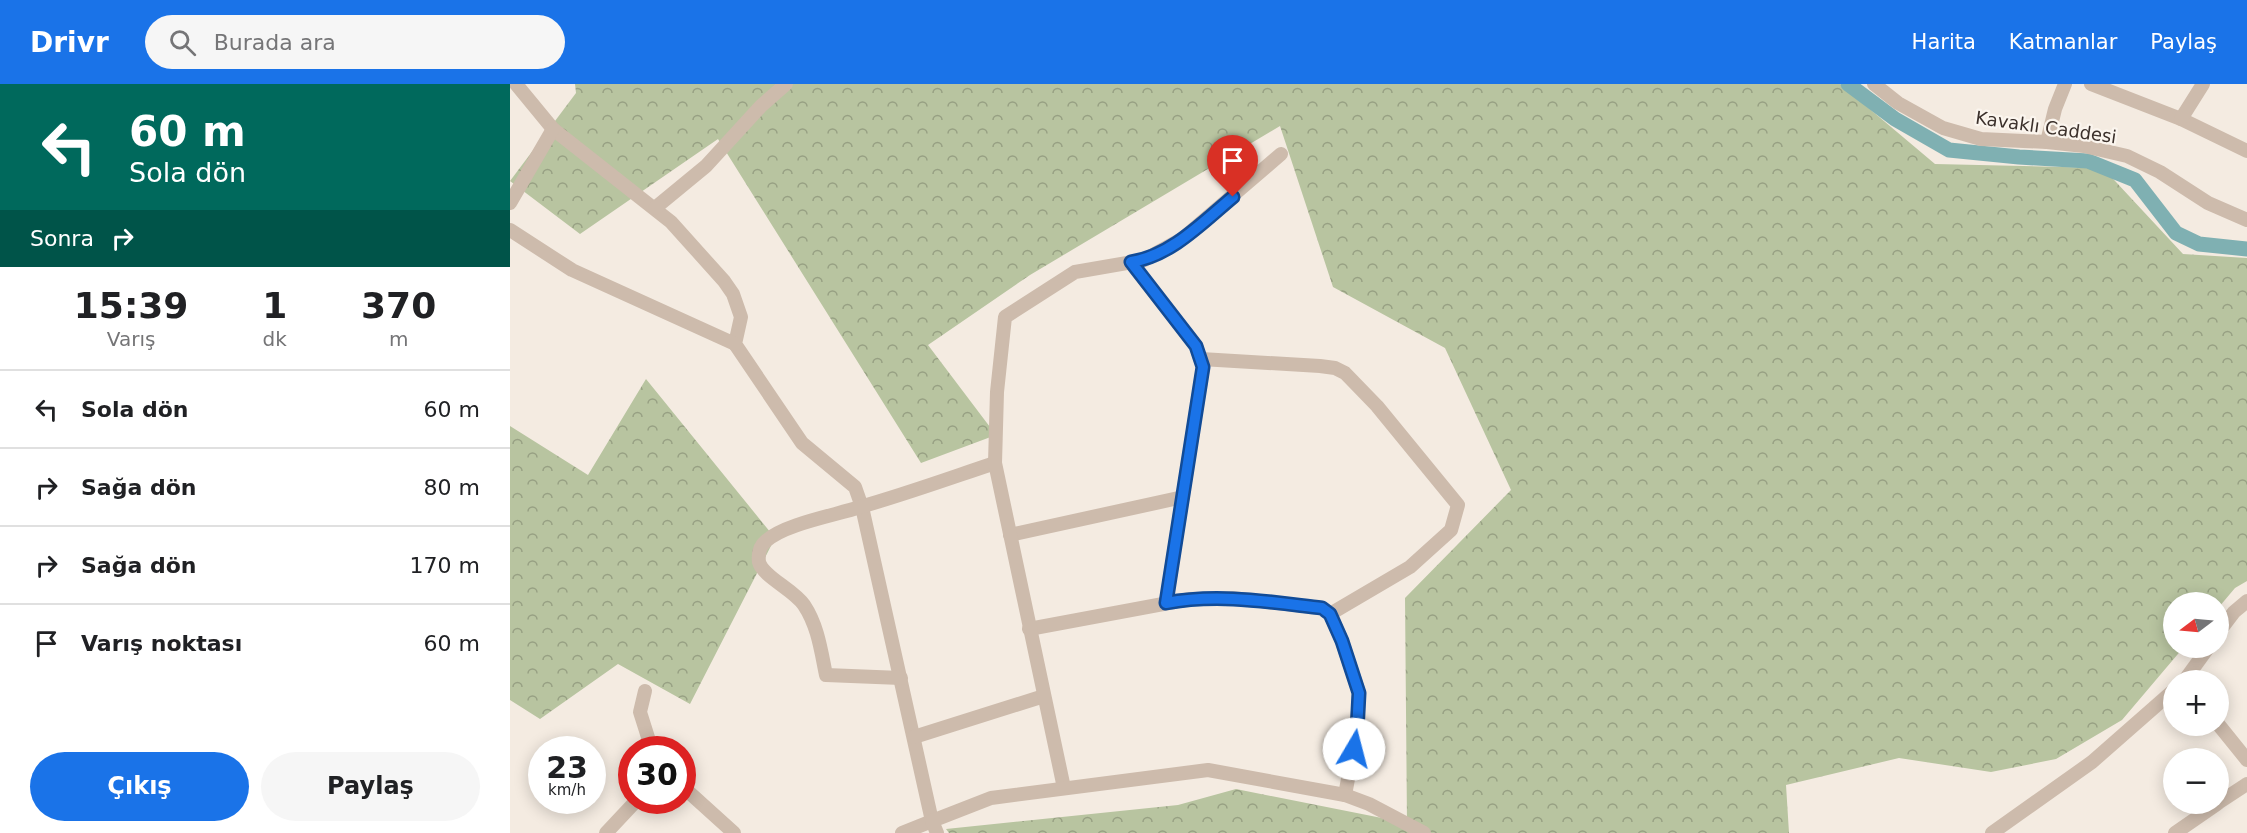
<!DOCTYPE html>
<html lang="tr">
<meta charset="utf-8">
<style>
body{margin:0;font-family:"DejaVu Sans",sans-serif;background:#f6f6f6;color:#202124;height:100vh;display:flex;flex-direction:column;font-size:22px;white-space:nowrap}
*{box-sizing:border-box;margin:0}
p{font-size:20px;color:#757577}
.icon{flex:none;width:33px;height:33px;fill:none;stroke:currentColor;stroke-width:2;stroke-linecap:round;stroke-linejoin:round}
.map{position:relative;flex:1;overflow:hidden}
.sheet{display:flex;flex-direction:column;background:#fff;width:510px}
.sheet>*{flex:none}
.hud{background:#00695c;color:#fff;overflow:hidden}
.needle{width:39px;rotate:254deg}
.buttons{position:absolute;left:1653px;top:508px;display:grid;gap:12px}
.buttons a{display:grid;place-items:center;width:66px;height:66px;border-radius:50%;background:#fff;box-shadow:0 3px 15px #0003;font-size:30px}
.speed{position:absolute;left:18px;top:652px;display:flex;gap:12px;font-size:30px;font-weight:700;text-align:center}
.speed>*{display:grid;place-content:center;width:78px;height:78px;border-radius:50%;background:#fff;box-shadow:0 3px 15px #0003;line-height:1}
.speed small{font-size:15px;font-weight:400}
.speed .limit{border:9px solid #d22;background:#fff;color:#111}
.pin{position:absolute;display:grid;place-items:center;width:51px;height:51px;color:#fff;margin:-62px -26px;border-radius:50% 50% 50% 0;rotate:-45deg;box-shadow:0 0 6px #0007}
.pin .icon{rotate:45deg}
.me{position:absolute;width:66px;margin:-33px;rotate:8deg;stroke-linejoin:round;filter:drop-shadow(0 0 4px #0008)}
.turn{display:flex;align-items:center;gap:21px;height:126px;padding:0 30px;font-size:27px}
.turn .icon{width:78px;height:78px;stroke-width:2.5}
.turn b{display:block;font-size:42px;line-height:51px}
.then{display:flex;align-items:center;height:57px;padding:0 30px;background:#0003;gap:12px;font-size:22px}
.eta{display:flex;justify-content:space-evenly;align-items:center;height:102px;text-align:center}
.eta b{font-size:36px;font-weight:800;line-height:42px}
.primary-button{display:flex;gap:12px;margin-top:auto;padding:12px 30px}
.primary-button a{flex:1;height:69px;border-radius:36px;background:#1a73e8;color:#fff;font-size:24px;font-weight:800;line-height:69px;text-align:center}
.primary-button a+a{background:#f6f6f6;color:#202124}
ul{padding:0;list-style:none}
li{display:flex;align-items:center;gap:18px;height:78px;padding:0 30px;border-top:2px solid #e0e0e0}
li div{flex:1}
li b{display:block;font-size:22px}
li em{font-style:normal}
header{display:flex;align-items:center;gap:36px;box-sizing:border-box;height:84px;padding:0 30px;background:#1a73e8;color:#fff}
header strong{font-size:28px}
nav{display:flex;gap:33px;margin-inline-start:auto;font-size:21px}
.search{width:420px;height:54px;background:#f6f6f6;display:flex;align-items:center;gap:15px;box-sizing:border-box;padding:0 21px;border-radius:33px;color:#757577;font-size:22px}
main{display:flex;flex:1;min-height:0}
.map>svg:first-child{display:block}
.forest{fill:url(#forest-crowns)}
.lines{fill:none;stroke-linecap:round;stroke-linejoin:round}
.canal{stroke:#7fb0b2;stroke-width:15}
.minor{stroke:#cdbbac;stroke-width:14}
.route-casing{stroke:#114b97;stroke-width:15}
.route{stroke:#1a73e8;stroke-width:10}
.labels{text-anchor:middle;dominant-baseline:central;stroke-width:4.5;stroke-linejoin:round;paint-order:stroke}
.street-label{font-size:18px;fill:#3b302b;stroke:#fbf5ee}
</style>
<header>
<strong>Drivr</strong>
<div class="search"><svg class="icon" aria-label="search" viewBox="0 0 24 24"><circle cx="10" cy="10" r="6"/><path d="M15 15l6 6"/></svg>Burada ara</div>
<nav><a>Harita</a><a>Katmanlar</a><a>Paylaş</a></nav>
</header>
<main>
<section class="sheet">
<div class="hud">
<div class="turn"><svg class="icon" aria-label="left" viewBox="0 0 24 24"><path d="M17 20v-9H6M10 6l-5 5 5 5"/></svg><div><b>60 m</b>Sola dön</div></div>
<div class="then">Sonra<svg class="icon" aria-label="right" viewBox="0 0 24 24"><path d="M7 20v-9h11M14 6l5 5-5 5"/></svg></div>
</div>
<div class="eta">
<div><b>15:39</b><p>Varış</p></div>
<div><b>1</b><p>dk</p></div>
<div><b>370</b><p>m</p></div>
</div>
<ul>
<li><svg class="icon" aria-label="left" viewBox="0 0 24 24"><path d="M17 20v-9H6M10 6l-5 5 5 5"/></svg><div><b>Sola dön</b></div><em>60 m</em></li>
<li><svg class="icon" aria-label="right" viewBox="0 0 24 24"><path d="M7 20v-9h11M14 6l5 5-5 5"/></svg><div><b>Sağa dön</b></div><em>80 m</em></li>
<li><svg class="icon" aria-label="right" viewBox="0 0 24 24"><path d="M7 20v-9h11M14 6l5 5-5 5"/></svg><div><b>Sağa dön</b></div><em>170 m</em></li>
<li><svg class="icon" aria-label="arrive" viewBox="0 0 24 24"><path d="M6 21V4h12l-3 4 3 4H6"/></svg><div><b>Varış noktası</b></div><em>60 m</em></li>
</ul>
<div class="primary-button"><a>Çıkış</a><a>Paylaş</a></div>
</section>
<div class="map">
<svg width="1737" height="749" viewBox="0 0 1737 749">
<defs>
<pattern id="forest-crowns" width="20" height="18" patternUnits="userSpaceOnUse" patternTransform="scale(1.5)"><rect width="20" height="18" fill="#b8c4a0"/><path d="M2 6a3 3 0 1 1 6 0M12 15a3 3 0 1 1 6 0" fill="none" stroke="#97a083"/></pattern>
</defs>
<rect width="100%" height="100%" fill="#f4ebe1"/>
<g class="forest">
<polygon points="65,0 1330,0 1425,80 1593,84 1673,170 1737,174 1737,497 1725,504 1709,523 1708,519 1664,519 1664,564 1673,564 1612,636 1546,675 1481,688 1389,674 1276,701 1279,749 439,749 436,745 668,721 726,705 897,739 895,514 1001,406 935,264 823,203 770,42 520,191 418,261 486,351 411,379 208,55 70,150 0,97 66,9"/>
<polygon points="136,295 265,454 180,620 108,580 30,635 0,616 0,342 78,391"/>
</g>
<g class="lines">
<polyline class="canal" points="1338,0 1385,35 1439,66 1509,73 1578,77 1625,96 1666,149 1689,160 1737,165"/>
<g class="minor">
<polyline points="6,0 43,45 161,138 214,197 223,210 231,233 225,260 292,359 345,403 352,423 422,737 392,749"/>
<polyline points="1364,0 1388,19 1433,44 1471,55 1537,58 1574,62 1617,72 1650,88 1698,119 1737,136"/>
<polyline points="1581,0 1671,35 1737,67"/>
<polyline points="1671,35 1693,0"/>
<polyline points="1537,58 1545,25 1555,0"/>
<polyline points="0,119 43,45"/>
<polyline points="145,124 196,82 251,22 276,0"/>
<polyline points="0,146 62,186 225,260"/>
<polyline points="621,179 686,262 693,283 656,519"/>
<polyline points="691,275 810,282 825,284 835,289 867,322 948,421 941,446 900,483 820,530"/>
<polyline points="500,451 673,413"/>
<polyline points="519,545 680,515 722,514 812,524 820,530 832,557 849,609 847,647 835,711"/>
<polyline points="1708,549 1724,528 1737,517"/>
<path d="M391 594 316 591C311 567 308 542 294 521 283 505 253 493 249 478 248 470 250 462 256 457 274 440 326 431 350 423 396 410 440 394 485 379"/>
<polyline points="1674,597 1698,564"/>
<polyline points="135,607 130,628 142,666"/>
<polyline points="1708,640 1737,676"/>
<polyline points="404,653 534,612"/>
<polyline points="172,702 224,749"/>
<polyline points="554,704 485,379 487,308 495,233 565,188 634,176 672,155 771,70"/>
<polyline points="1708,719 1737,700"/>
<polyline points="96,749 126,717"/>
<polyline points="427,749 422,737 481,714 698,686 835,711 859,720 914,749"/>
<polyline points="1482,749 1582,678 1664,606"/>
<polyline points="1665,749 1707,720"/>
</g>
</g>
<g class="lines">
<defs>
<path id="route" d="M723 113C693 138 661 172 621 178L686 262 693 283 656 519C708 509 760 518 812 524L820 530 832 557 849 609 847 647 844 665"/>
</defs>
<use href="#route" class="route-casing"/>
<use href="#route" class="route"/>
</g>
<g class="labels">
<g class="street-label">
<text transform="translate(1536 43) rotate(8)">Kavaklı Caddesi</text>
</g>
</g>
</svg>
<div class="buttons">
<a><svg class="needle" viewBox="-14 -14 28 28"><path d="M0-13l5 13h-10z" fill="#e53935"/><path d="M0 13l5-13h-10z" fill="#757577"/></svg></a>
<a>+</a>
<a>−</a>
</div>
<div class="speed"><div>23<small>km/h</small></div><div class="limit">30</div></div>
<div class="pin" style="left:723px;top:113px;background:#d93025"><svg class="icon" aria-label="arrive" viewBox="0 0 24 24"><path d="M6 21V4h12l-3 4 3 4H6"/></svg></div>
<svg class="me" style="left:844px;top:665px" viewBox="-20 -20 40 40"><circle r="19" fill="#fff"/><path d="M0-13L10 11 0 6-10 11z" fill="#1a73e8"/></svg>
</div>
</main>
